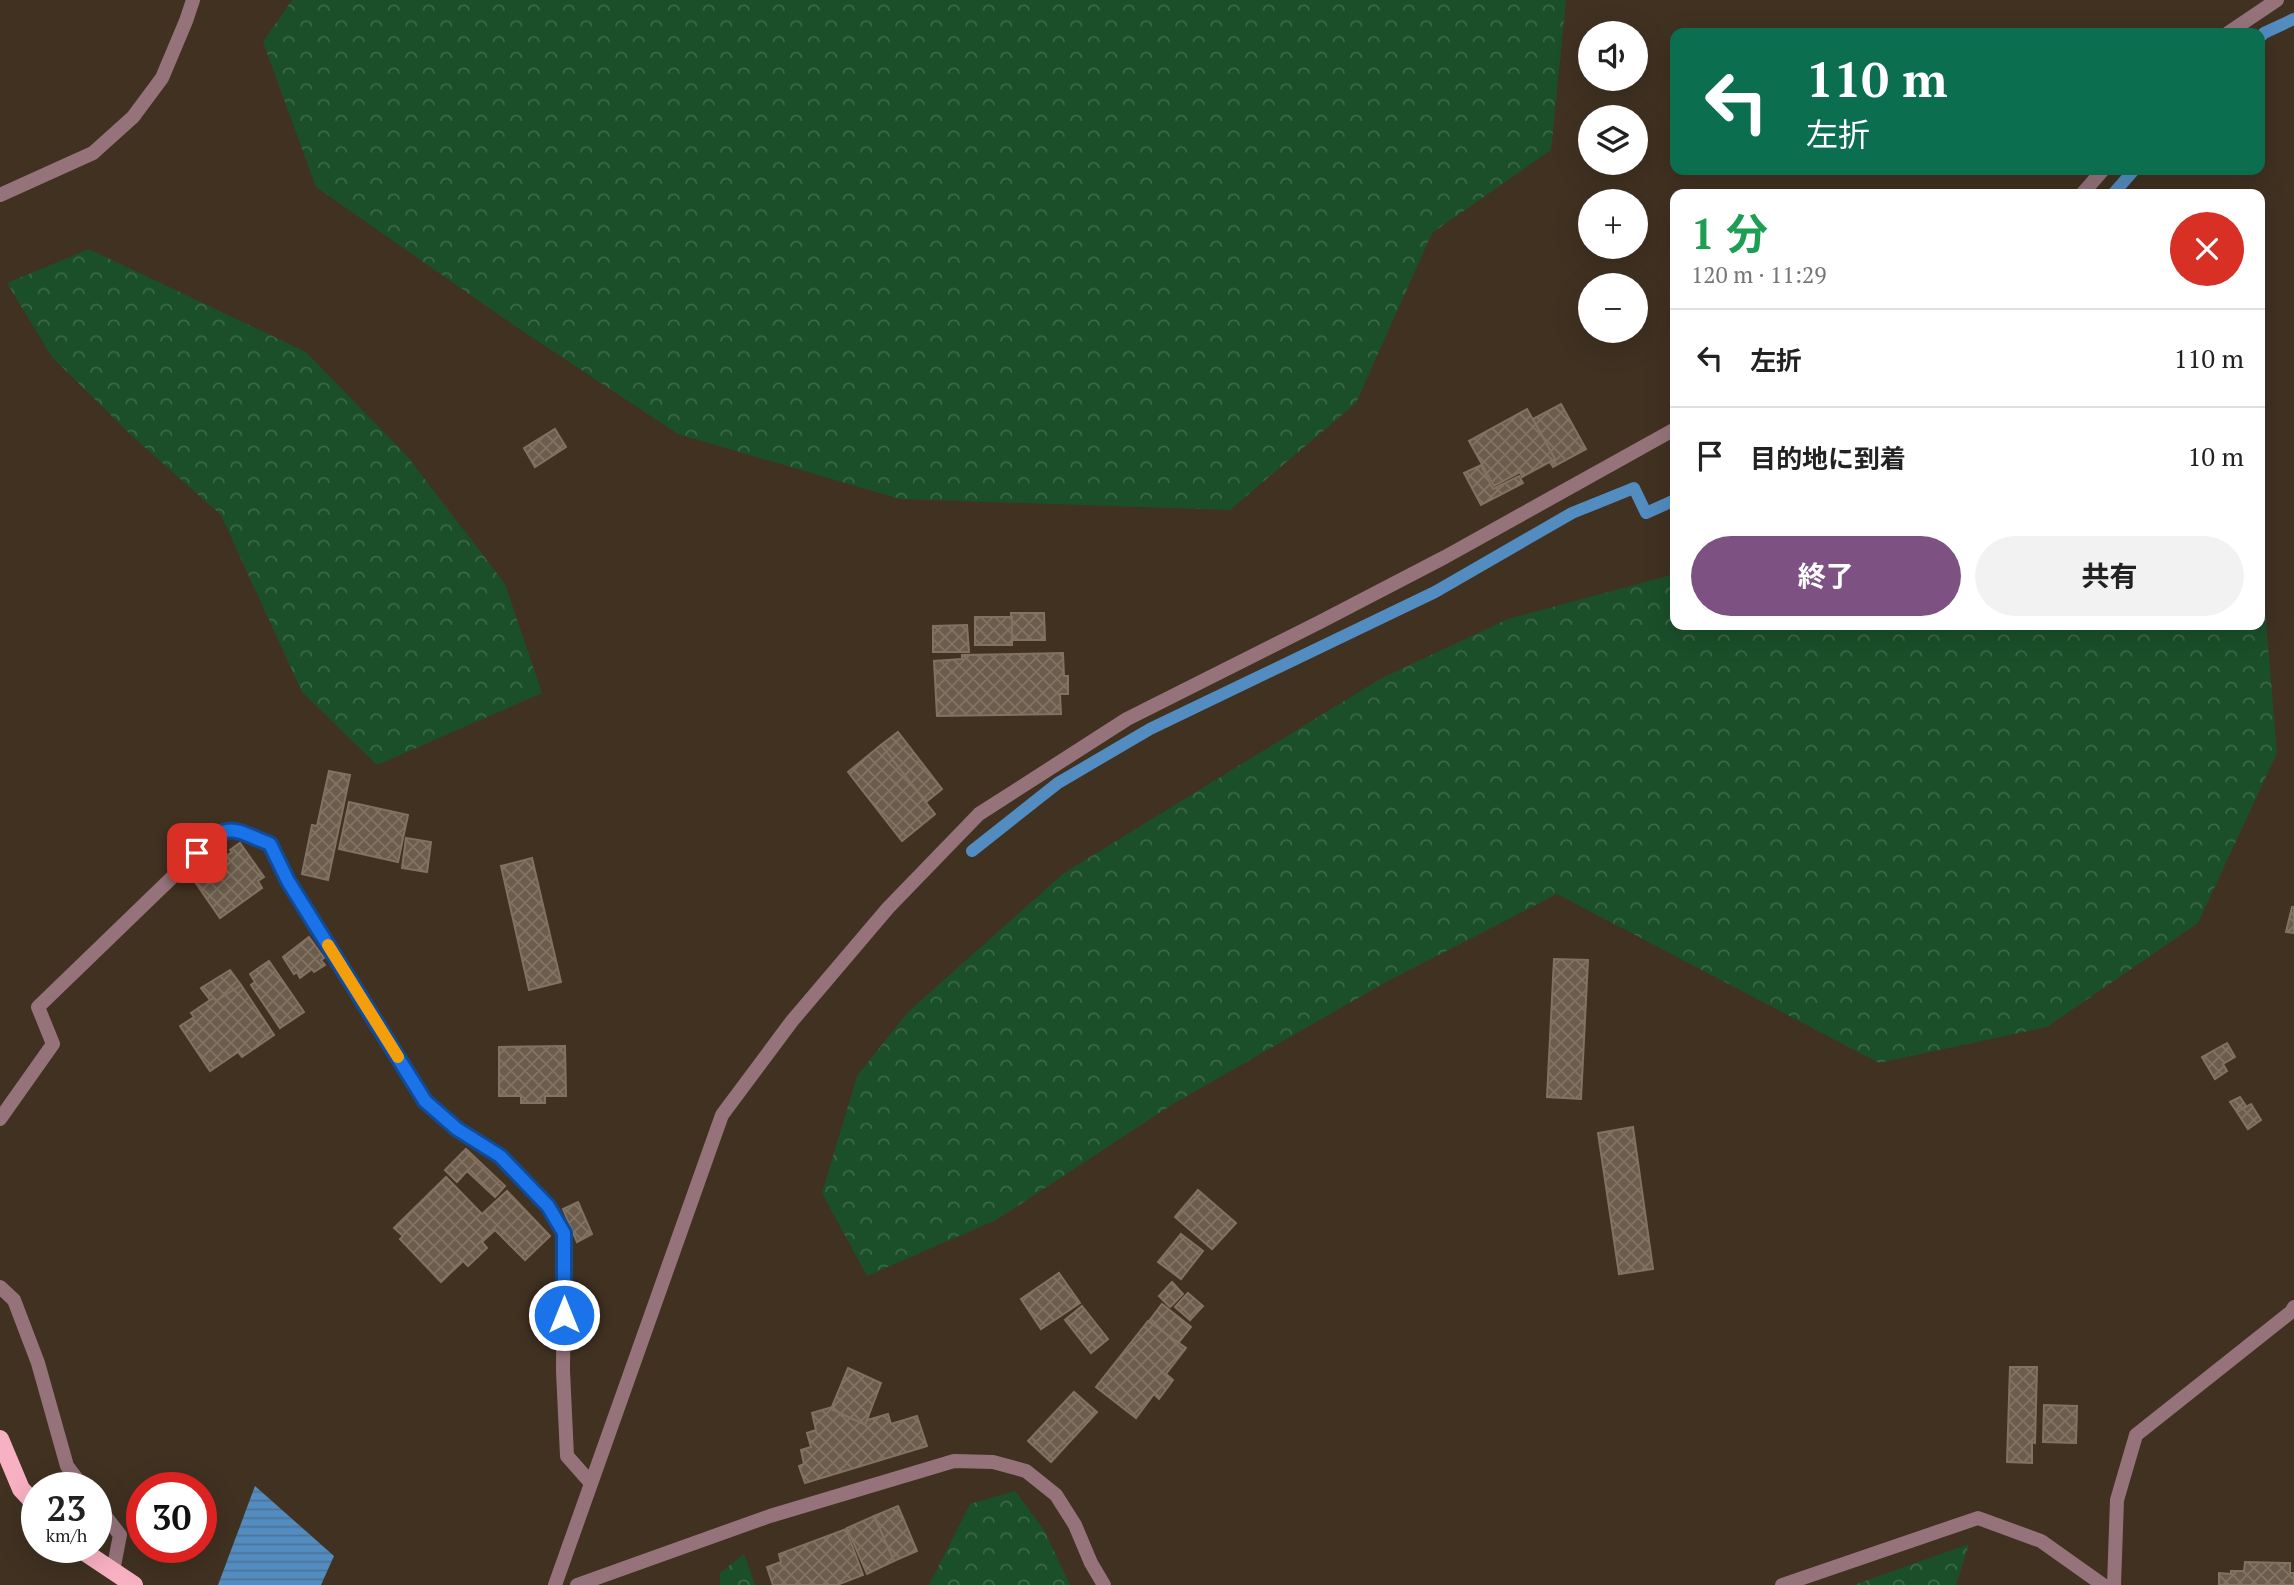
<!DOCTYPE html>
<html lang="ja">
<meta charset="utf-8">
<style>
body{margin:0;font-family:"PT Serif","Noto Sans JP",serif;background:#f2f2f2;color:#222;height:100vh;display:flex;flex-direction:column;font-size:26px;white-space:nowrap}
*{box-sizing:border-box;margin:0}
p{font-size:23px;color:#767676}
.icon{flex:none;width:38px;height:38px;fill:none;stroke:currentColor;stroke-width:2;stroke-linecap:round;stroke-linejoin:round}
.map{position:relative;flex:1;overflow:hidden}
.panel{position:absolute;left:1670px;top:189px;width:595px;height:441px;display:flex;flex-direction:column;background:#fff;border-radius:14px;box-shadow:0 7px 28px #0002}
.panel>*{flex:none}
.banner{position:absolute;left:1670px;top:28px;width:595px;height:147px;border-radius:14px;box-shadow:0 7px 28px #0002;background:#0b6e4f;color:#fff;overflow:hidden}
.buttons{position:absolute;left:1578px;top:21px;display:grid;gap:14px}
.buttons a{display:grid;place-items:center;width:70px;height:70px;border-radius:50%;background:#fff;box-shadow:0 7px 28px #0002;font-size:35px}
.speed{position:absolute;left:21px;top:1472px;display:flex;gap:14px;font-size:35px;font-weight:700;text-align:center}
.speed>*{display:grid;place-content:center;width:91px;height:91px;border-radius:50%;background:#fff;box-shadow:0 7px 28px #0002;line-height:1}
.speed small{font-size:18px;font-weight:400}
.speed .limit{border:10px solid #d22;background:#fff;color:#111}
.pin{position:absolute;display:grid;place-items:center;width:60px;height:60px;color:#fff;margin:-30px;border-radius:14px;box-shadow:0 4px 10px #0006}
.me{position:absolute;width:77px;margin:-38px;rotate:0deg;stroke-linejoin:round;filter:drop-shadow(0 0 5px #0008)}
.turn{display:flex;align-items:center;gap:24px;height:147px;padding:0 21px;font-size:32px}
.turn .icon{width:91px;height:91px;stroke-width:2.5}
.turn b{display:block;font-size:49px;line-height:60px}
.round{display:grid;place-items:center;flex:none;width:74px;height:74px;border-radius:37px;background:#f2f2f2}
.head{display:flex;align-items:center;justify-content:space-between;height:119px;padding:0 21px}
h1{font-size:42px;font-weight:700;line-height:52px;color:#1e9e55}
.primary-button{display:flex;gap:14px;margin-top:auto;padding:14px 21px}
.primary-button a{flex:1;height:80px;border-radius:42px;background:#7d5283;color:#fff;font-size:28px;font-weight:700;line-height:80px;text-align:center}
.primary-button a+a{background:#f2f2f2;color:#222}
ul{padding:0;list-style:none}
li{display:flex;align-items:center;gap:21px;height:98px;padding:0 21px;border-top:2px solid #e0e0e0}
li div{flex:1}
li b{display:block;font-size:26px}
li em{font-style:normal}
.map>svg:first-child{display:block}
.forest{fill:url(#forest-crowns)}
.water{fill:url(#water-rules)}
.lines{fill:none;stroke-linecap:round;stroke-linejoin:round}
.stream{stroke:#528cc1;stroke-width:12}
.building{fill:url(#building-cross-hatch);stroke:#837260;stroke-width:2}
.minor{stroke:#96737b;stroke-width:14}
.primary{stroke:#f8b1c2;stroke-width:18}
.route-casing{stroke:#114b97;stroke-width:18}
.route{stroke:#1a73e8;stroke-width:12}
.slow{stroke:#f59e0b;stroke-width:12}
</style>
<div class="map">
<svg width="2294" height="1585" viewBox="0 0 2294 1585">
<defs>
<pattern id="forest-crowns" width="20" height="18" patternUnits="userSpaceOnUse" patternTransform="scale(1.75)"><rect width="20" height="18" fill="#1a4f2a"/><path d="M2 6a3 3 0 1 1 6 0M12 15a3 3 0 1 1 6 0" fill="none" stroke="#3c6849"/></pattern>
<pattern id="water-rules" width="6" height="5" patternUnits="userSpaceOnUse" patternTransform="scale(1.75)"><rect width="6" height="5" fill="#528cc1"/><path d="M0 2.5h6" fill="none" stroke="#4f7495"/></pattern>
<pattern id="building-cross-hatch" width="8" height="8" patternUnits="userSpaceOnUse" patternTransform="scale(1.75)"><rect width="8" height="8" fill="#6c5c4b"/><path d="M0 0l8 8M0 8l8-8" fill="none" stroke="#827465"/></pattern>
</defs>
<rect width="100%" height="100%" fill="#403121"/>
<g class="forest">
<polygon points="292,0 1566,0 1551,150 1432,233 1356,403 1230,510 900,499 678,434 512,324 316,187 263,42"/>
<polygon points="89,249 306,352 407,456 505,584 542,693 377,765 302,692 221,515 133,437 52,357 7,283"/>
<polygon points="2259,539 2277,753 2198,923 2047,1027 1879,1063 1557,894 1386,982 1173,1104 996,1220 867,1276 822,1193 857,1076 908,1012 1064,873 1380,679 1508,619 1675,574 1675,625 2259,625"/>
<polygon points="1015,1491 1044,1530 1070,1585 929,1585 970,1504"/>
<polygon points="1969,1544 1956,1585 1854,1585"/>
<polygon points="744,1554 755,1585 720,1585 720,1573"/>
</g>
<polygon class="water" points="255,1486 334,1556 321,1585 218,1585"/>
<g class="lines">
<g class="stream">
<polyline points="2259,38 2264,33 2294,19"/>
<polyline points="2113,194 2134,170"/>
<polyline points="972,851 1058,783 1150,729 1435,592 1572,513 1634,488 1646,513 1675,500"/>
</g>
</g>
<g class="building">
<polygon points="1561,404 1586,449 1553,467 1550,462 1555,459 1533,419"/>
<polygon points="1527,409 1555,459 1522,477 1520,472 1494,486 1469,441"/>
<polygon points="555,429 566,447 535,467 524,448"/>
<polygon points="1481,465 1493,489 1519,476 1523,483 1481,505 1464,473"/>
<polygon points="1011,613 1044,613 1045,640 1012,640"/>
<rect x="975" y="617" width="37" height="28"/>
<polygon points="967,625 969,652 933,652 933,626"/>
<polygon points="1063,653 1064,676 1068,676 1068,694 1060,694 1061,714 937,716 934,661 962,659 962,655"/>
<polygon points="898,732 942,789 926,802 881,745"/>
<polygon points="881,745 935,814 902,841 848,772"/>
<polygon points="329,771 350,775 328,880 302,874 312,825 317,826"/>
<polygon points="349,802 408,815 398,862 339,849"/>
<polygon points="406,838 431,842 427,872 402,868"/>
<polygon points="240,843 264,877 258,881 262,888 220,918 193,879 232,852 230,850"/>
<polygon points="532,858 561,982 529,990 501,866"/>
<polygon points="2292,907 2294,907 2294,933 2286,932"/>
<polygon points="309,937 324,958 321,960 325,965 314,972 312,969 300,978 297,972 294,974 283,957"/>
<polygon points="1554,959 1588,960 1581,1099 1547,1097"/>
<polygon points="269,961 304,1012 280,1028 251,985 255,982 250,974"/>
<polygon points="230,970 241,985 216,1001 214,998 210,1000 201,988"/>
<polygon points="241,985 274,1035 242,1057 238,1052 210,1071 180,1026 194,1017 191,1013 210,1000 214,998 216,1001"/>
<polygon points="2227,1043 2235,1057 2223,1064 2227,1071 2215,1079 2202,1057"/>
<polygon points="565,1046 566,1096 545,1096 545,1103 521,1103 521,1096 499,1096 499,1047"/>
<polygon points="2240,1097 2246,1106 2237,1112 2230,1102"/>
<polygon points="2251,1104 2261,1120 2248,1129 2237,1112"/>
<polygon points="1633,1127 1653,1269 1619,1274 1598,1133"/>
<polygon points="466,1149 505,1186 495,1197 467,1171 457,1182 445,1170"/>
<polygon points="446,1177 482,1214 507,1191 550,1236 525,1260 495,1230 482,1242 487,1248 468,1266 463,1261 441,1282 400,1239 403,1236 394,1228"/>
<polygon points="1198,1190 1236,1223 1212,1249 1175,1217"/>
<polygon points="578,1202 592,1234 577,1242 563,1209"/>
<polygon points="1181,1234 1203,1251 1181,1279 1158,1262"/>
<polygon points="1059,1273 1080,1303 1041,1329 1021,1299"/>
<polygon points="1172,1282 1183,1294 1170,1307 1159,1296"/>
<polygon points="1188,1293 1203,1306 1190,1320 1175,1307"/>
<polygon points="1162,1304 1191,1327 1178,1343 1149,1321"/>
<polygon points="1082,1306 1108,1339 1091,1353 1065,1320"/>
<polygon points="1148,1321 1186,1348 1166,1374 1173,1380 1159,1399 1154,1394 1136,1418 1096,1387"/>
<polygon points="2010,1367 2037,1367 2035,1443 2032,1442 2032,1463 2007,1462"/>
<polygon points="848,1368 881,1383 865,1425 831,1409"/>
<polygon points="1074,1392 1097,1412 1051,1462 1028,1441"/>
<polygon points="2044,1405 2077,1406 2076,1443 2043,1442"/>
<polygon points="832,1407 831,1409 865,1425 867,1420 888,1414 891,1424 917,1416 927,1446 805,1483 799,1466 804,1464 801,1450 811,1447 807,1433 816,1430 812,1413"/>
<polygon points="898,1506 917,1551 894,1561 874,1516"/>
<polygon points="874,1516 894,1561 867,1574 847,1528"/>
<polygon points="846,1529 863,1575 837,1585 773,1585 767,1567 781,1562 779,1554"/>
<polygon points="2245,1562 2290,1563 2290,1573 2294,1573 2294,1585 2219,1585 2219,1573 2231,1574 2231,1571 2244,1571"/>
</g>
<g class="lines">
<g class="minor">
<polyline points="2228,33 2277,0"/>
<polyline points="2082,194 2103,170"/>
<polyline points="0,195 93,153 133,117 162,78 186,21 193,0"/>
<polyline points="0,1119 53,1044 38,1007 217,834 233,829 270,844 288,881 425,1101 457,1129 500,1156 548,1206 564,1233 563,1371 567,1456 590,1482"/>
<polyline points="0,1287 14,1300 38,1363 67,1466 84,1488"/>
<polyline points="96,1504 120,1535 113,1571"/>
<polyline points="555,1585 722,1115 792,1021 888,908 979,814 1127,719 1320,622 1445,557 1675,429"/>
<polyline points="577,1585 770,1516 954,1461 993,1462 1026,1471 1056,1495 1075,1525 1091,1563 1104,1585"/>
<polyline points="1782,1585 1978,1518 2041,1541 2103,1585"/>
<polyline points="2114,1585 2117,1500 2136,1435 2291,1312 2294,1307"/>
</g>
<g class="primary">
<polyline points="0,1439 21,1489 37,1506"/>
<polyline points="77,1547 134,1585"/>
</g>
</g>
<g class="lines">
<defs>
<path id="route" d="M197 853C230 821 230 828 270 844L288 881 425 1101 457 1129 500 1156 548 1206 564 1233V1315"/>
</defs>
<use href="#route" class="route-casing"/>
<use href="#route" class="route"/>
<polyline class="slow" points="328,945 398,1057"/>
</g>
</svg>
<div class="buttons">
<a><svg class="icon" aria-label="sound" viewBox="0 0 24 24"><path d="M4 9h4l5-4v14l-5-4H4zM17 9q2 3 0 6"/></svg></a>
<a><svg class="icon" aria-label="layers" viewBox="0 0 24 24"><path d="M12 4l9 5-9 5-9-5zM3 14l9 5 9-5"/></svg></a>
<a>+</a>
<a>−</a>
</div>
<div class="speed"><div>23<small>km/h</small></div><div class="limit">30</div></div>
<div class="pin" style="left:197px;top:853px;background:#d93025"><svg class="icon" aria-label="arrive" viewBox="0 0 24 24"><path d="M6 21V4h12l-3 4 3 4H6"/></svg></div>
<svg class="me" style="left:564px;top:1315px" viewBox="-20 -20 40 40"><circle r="17" fill="#1a73e8" stroke="#fff" stroke-width="3"/><path d="M0-11L8 9 0 5-8 9z" fill="#fff"/></svg>
<div class="banner">
<div class="turn"><svg class="icon" aria-label="left" viewBox="0 0 24 24"><path d="M17 20v-9H6M10 6l-5 5 5 5"/></svg><div><b>110 m</b>左折</div></div>
</div>
<section class="panel">
<div class="head"><div><h1>1 分</h1><p>120 m · 11:29</p></div><a class="round" style="background:#d93025;color:#fff"><svg class="icon" aria-label="close" viewBox="0 0 24 24"><path d="M6 6l12 12M18 6L6 18"/></svg></a></div>
<ul>
<li><svg class="icon" aria-label="left" viewBox="0 0 24 24"><path d="M17 20v-9H6M10 6l-5 5 5 5"/></svg><div><b>左折</b></div><em>110 m</em></li>
<li><svg class="icon" aria-label="arrive" viewBox="0 0 24 24"><path d="M6 21V4h12l-3 4 3 4H6"/></svg><div><b>目的地に到着</b></div><em>10 m</em></li>
</ul>
<div class="primary-button"><a>終了</a><a>共有</a></div>
</section>
</div>
